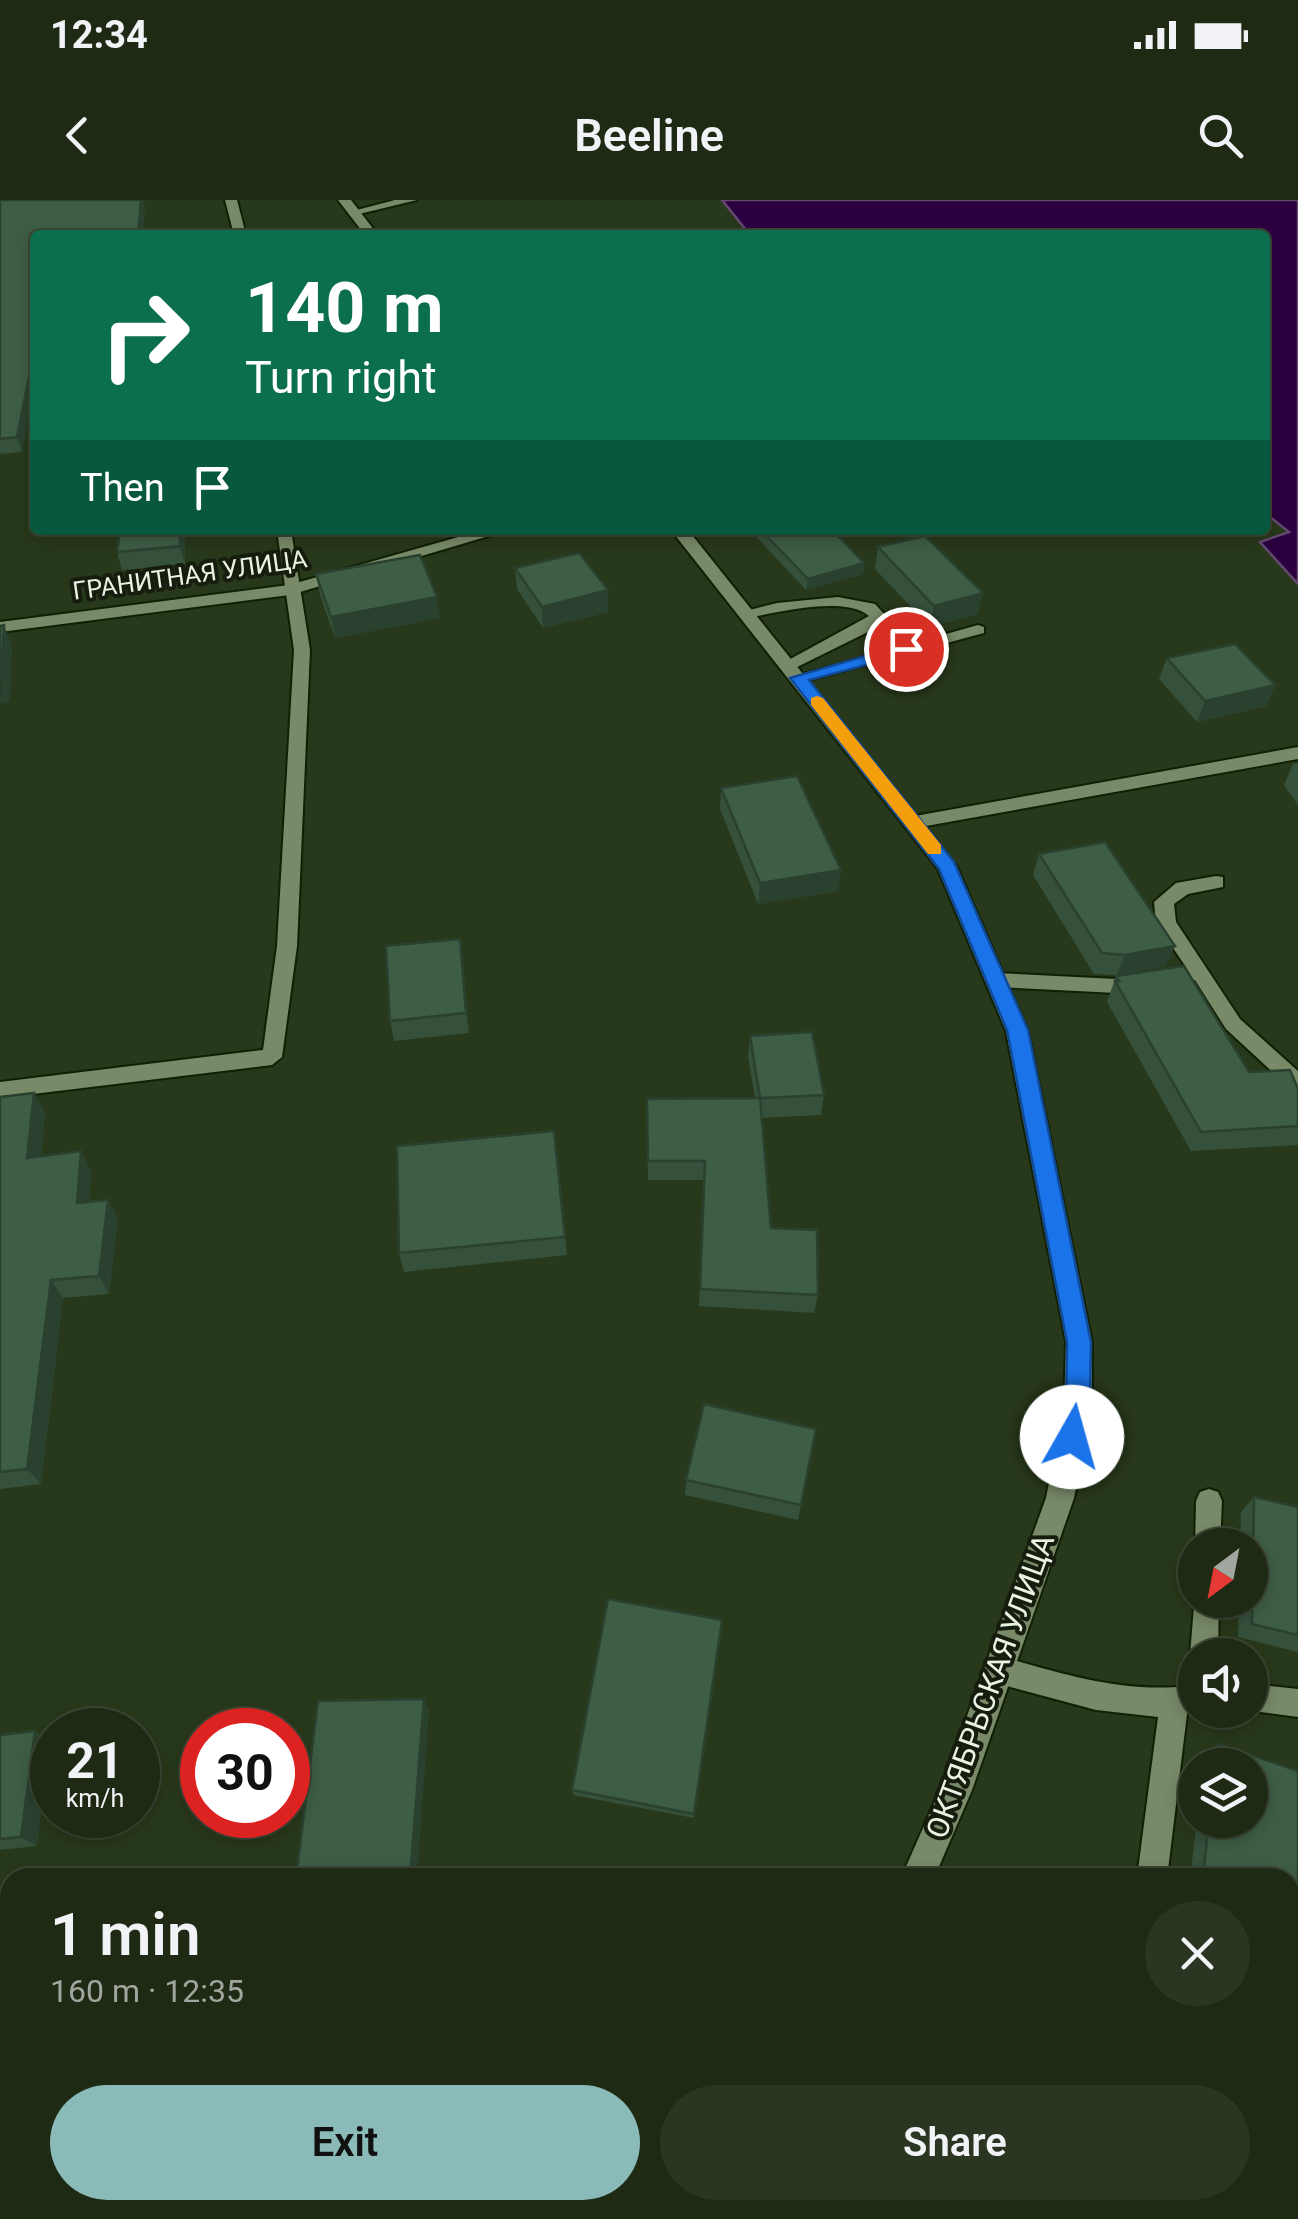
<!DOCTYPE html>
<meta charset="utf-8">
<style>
body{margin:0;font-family:Roboto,sans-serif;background:#2b3622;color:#f1f3f6;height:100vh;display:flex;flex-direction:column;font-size:38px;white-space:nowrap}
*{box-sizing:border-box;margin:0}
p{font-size:32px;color:#a1a7a0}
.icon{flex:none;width:55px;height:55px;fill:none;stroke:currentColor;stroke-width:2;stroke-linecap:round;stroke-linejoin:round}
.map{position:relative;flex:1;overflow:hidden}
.panel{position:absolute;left:0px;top:1668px;width:1300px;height:352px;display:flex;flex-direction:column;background:#1e2a14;border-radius:30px 30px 0 0;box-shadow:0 5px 15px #0003,0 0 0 2px #3c4634}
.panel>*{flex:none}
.banner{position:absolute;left:30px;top:30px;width:1240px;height:305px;border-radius:10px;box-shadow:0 5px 15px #0003,0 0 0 2px #3c4634;background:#0b6e4f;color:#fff;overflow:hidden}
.needle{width:65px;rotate:212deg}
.controls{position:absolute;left:1178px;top:1328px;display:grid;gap:20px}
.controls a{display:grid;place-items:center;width:90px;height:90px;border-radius:50%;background:#1e2a14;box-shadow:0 5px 15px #0003,0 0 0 2px #3c4634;font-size:50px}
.speed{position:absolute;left:30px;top:1508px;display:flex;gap:20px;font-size:50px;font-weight:700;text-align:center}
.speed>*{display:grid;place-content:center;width:130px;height:130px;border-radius:50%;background:#1e2a14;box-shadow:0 5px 15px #0003,0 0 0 2px #3c4634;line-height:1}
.speed small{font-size:25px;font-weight:400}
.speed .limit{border:15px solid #d22;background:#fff;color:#111}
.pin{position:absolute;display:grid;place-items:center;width:85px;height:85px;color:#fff;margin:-42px;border:5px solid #fff;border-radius:50%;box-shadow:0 2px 10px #0007}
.me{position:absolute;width:110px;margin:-55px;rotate:7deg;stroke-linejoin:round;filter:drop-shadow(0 0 8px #0008)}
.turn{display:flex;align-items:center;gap:35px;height:210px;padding:0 50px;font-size:45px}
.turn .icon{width:130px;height:130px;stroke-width:2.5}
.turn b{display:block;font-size:70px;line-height:85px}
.then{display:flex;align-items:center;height:95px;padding:0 50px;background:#0003;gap:20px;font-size:38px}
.round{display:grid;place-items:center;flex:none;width:105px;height:105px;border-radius:52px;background:#2b3622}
.summary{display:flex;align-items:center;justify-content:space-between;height:170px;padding:0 50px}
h1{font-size:60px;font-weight:600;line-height:75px}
.primary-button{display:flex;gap:20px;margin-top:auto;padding:20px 50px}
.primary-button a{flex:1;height:115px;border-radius:60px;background:#8bbbb9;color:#111;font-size:40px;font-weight:600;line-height:115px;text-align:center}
.primary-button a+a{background:#2b3622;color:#f1f3f6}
.status{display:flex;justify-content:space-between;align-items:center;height:70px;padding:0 50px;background:#1e2a14;direction:ltr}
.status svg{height:28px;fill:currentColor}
header{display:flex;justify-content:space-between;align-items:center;height:130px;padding:0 50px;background:#1e2a14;font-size:45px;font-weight:600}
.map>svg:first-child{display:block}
.water{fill:#2b0040;stroke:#644970;stroke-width:2.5}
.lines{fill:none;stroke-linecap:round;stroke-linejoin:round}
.service-casing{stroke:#111f03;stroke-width:4}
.minor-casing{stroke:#111f03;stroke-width:4}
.service{fill:#788a68;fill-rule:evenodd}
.minor{fill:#788a68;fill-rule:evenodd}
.wall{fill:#35503b}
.shaded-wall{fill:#2b4130}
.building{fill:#3e5d45;stroke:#2b4130;stroke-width:2.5}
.route{fill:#1a73e8;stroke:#114b97;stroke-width:2.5}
.slow{fill:#f59e0b}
.labels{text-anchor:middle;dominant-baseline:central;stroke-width:8;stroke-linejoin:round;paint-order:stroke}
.far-street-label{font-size:25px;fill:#e9f3e1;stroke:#161d0f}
.street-label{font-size:30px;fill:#e9f3e1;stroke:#161d0f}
</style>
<div class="status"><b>12:34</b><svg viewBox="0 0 49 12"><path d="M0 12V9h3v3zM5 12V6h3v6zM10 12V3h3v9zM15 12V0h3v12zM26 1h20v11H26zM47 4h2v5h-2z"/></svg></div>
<header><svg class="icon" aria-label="back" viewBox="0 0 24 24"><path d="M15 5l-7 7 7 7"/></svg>Beeline<svg class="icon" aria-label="search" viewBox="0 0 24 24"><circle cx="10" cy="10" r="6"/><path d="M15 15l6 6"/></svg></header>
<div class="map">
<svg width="1298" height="2019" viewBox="0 0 1298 2019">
<rect width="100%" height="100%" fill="#28381a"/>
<polygon class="water" points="722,0 1298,0 1298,384 1260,342 1289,332 1265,313 1265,35 750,35"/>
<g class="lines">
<defs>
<g id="service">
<polygon points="225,0 237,0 246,35 234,35"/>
<polygon points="395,0 417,0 355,15 349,12"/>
<polygon points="277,330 291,330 310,450 297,746 282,857 272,865 0,898 0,882 263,850 277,746 294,450"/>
<path d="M838 397 875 404 886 416 876 428 789 471 783 469V463L869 416C845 395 776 413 746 418L738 413 777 403Z"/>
<polygon points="978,425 984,427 984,433 798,483 790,478"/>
<polygon points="1298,547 1298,559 915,628 906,622 915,616"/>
<polygon points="1216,676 1223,677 1223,687 1188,694 1174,704 1176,722 1240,819 1298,871 1298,891 1291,889 1226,829 1195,780 1117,793 996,787 986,780 996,773 1117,779 1186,767 1156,723 1154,702 1176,683"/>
<polygon points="1209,1289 1218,1292 1222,1301 1220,1345 1195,1348 1196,1301 1200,1292"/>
<polygon points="1195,1394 1195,1400 1219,1400 1218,1455 1195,1455 1195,1465 1190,1455"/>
<path d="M999 1456C1064 1474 1126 1495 1195 1485V1510H1202L1187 1514 1167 1678H1137L1158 1517 1096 1510 999 1484 989 1480 985 1470 989 1460Z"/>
<polygon points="1250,1484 1298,1489 1298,1517 1245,1510 1250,1510"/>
<polygon points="1103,2010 1137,2010 1136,2019 1102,2019"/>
</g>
<g id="minor">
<polygon points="338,0 351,0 378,35 365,35"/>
<polygon points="483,330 509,330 290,395 0,432 0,422 289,385"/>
<polygon points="671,330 688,330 957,667 1028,831 1092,1142 1092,1207 1074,1298 972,1590 934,1678 901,1678 942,1585 1046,1298 1064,1207 1066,1142 1006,831 938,669"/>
<polygon points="765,2010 803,2010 799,2019 761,2019"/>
</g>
</defs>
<use href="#service" class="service-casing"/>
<use href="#minor" class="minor-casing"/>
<use href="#service" class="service"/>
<use href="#minor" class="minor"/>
</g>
<g class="wall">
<polygon points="0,0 143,0 145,7 35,35 22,252 0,254"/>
<polygon points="184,330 185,364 122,370 117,352"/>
<polygon points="750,330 832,330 864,363 863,374 806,390"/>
<polygon points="878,347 978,414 930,427 875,369"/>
<polygon points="515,368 608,412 543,428 517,389"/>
<polygon points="316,374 440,418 335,438 320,395"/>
<polygon points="1167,458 1275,485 1266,506 1197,522 1159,479"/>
<polygon points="1298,563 1298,605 1284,585 1293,564"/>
<polygon points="721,588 841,670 838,691 758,704 720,609"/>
<polygon points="1039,654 1166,766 1117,775 1094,774 1033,675"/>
<polygon points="460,739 469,833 394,841 390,821"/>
<polygon points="1116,776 1249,872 1298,889 1298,945 1191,951 1107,802"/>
<polygon points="750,836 824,895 821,915 762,918 771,1028 818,1095 814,1113 699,1106 704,980 648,980 647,899 755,898 748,856"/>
<polygon points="34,893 45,913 41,957 91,971 89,1002 108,1000 118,1019 109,1094 63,1098 41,1284 0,1289 0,897"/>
<polygon points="554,931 567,1055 404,1072 399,1053"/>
<polygon points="816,1229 798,1320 685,1295 686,1280"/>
<polygon points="1254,1297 1298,1307 1298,1452 1238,1437 1239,1400 1250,1400 1250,1345 1240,1345 1241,1312"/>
<polygon points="722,1420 694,1618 573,1595 572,1590"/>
<polygon points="35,1531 49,1542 37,1646 0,1650 0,1535"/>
<polygon points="1218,1544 1298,1571 1298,1769 1293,1771 1290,1770 1290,1678 1190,1678 1197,1620 1250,1620 1250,1565 1203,1565 1204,1555"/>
</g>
<g class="shaded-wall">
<polygon points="141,0 143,0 145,7 143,35 138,35"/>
<polygon points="35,147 35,185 22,252 17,237"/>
<polygon points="179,330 184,330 185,364 180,346"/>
<polygon points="864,363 863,374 806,390 808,379"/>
<polygon points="608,390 608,412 543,428 542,407"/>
<polygon points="983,393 978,414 930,427 934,406"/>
<polygon points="437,397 440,418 335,438 331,417"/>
<polygon points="4,425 12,447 10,502 0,504"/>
<polygon points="1275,485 1266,506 1197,522 1205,501"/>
<polygon points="841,670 838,691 758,704 760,683"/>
<polygon points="460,739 463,760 469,833 466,813"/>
<polygon points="1175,746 1166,766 1117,775 1125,755"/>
<polygon points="34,893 45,913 39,978 27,958"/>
<polygon points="81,951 91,971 88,1022 77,1003"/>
<polygon points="108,1000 118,1019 109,1094 99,1076"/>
<polygon points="51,1080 63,1098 41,1284 27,1269"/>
<polygon points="424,1499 429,1511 417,1678 410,1678"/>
<polygon points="35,1531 49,1542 37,1646 21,1637"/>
</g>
<g class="building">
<polygon points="0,0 141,0 138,35 35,35 35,147 17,237 0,239"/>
<polygon points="120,330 179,330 180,346 117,352"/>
<polygon points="761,330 832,330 864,363 808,379"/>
<polygon points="925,336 983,393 934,406 878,347"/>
<polygon points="579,353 608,390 542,407 515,368"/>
<polygon points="420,355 437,397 331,417 316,374"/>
<polygon points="4,425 1,481 0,481 0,426"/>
<polygon points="1235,444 1275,485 1205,501 1167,458"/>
<polygon points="797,576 841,670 760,683 721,588"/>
<polygon points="1105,642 1175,746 1125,755 1102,753 1039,654"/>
<polygon points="460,739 466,813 390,821 386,746"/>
<polygon points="1184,766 1249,872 1290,870 1298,889 1298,926 1201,932 1115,781 1119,781 1116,776"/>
<polygon points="812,832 824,895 760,898 750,836"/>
<polygon points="34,893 27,958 81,951 77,1003 108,1000 99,1076 51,1080 27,1269 0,1272 0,897"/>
<polygon points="760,898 771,1028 817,1030 818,1095 700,1089 705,961 648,961 647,899"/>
<polygon points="554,931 565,1037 399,1053 397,946"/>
<polygon points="704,1204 816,1229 801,1305 686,1280"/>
<polygon points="1254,1297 1298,1307 1298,1435 1252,1424"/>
<polygon points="608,1399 722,1420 694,1614 572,1590"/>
<polygon points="424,1499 410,1678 296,1678 318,1501"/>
<polygon points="35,1531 21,1637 0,1639 0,1535"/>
<polygon points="1218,1544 1298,1571 1298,1760 1290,1758 1290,1678 1203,1678 1209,1620 1250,1620 1250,1565 1215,1565"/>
<polygon points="416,2010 528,2010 524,2019 412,2019"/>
</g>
<polygon class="route" points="906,444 914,449 912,453 809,480 954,662 1028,830 1091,1142 1090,1206 1081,1245 1072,1249 1063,1245 1059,1237 1066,1206 1067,1142 1007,830 939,669 790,478"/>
<polygon class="slow" points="817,496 823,498 941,645 941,654 928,654 811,505 811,498"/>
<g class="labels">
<g class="far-street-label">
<text transform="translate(190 375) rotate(-8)">ГРАНИТНАЯ УЛИЦА</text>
</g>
<g class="street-label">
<text transform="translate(990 1486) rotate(-70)">ОКТЯБРЬСКАЯ УЛИЦА</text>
</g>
</g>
</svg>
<div class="controls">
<a><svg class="needle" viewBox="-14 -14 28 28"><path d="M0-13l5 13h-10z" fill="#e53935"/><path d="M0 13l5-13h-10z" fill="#a1a7a0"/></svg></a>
<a><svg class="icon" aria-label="sound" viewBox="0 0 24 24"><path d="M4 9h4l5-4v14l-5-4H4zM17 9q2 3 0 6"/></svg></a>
<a><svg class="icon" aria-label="layers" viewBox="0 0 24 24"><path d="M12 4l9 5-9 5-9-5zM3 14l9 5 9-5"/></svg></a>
</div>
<div class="speed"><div>21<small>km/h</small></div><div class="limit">30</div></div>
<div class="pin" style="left:906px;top:449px;background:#d93025"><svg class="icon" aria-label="arrive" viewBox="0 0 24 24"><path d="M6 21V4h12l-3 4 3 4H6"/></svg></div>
<svg class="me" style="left:1072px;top:1237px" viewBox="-20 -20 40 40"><circle r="19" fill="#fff"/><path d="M0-13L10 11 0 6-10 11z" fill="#1a73e8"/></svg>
<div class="banner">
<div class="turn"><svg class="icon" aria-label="right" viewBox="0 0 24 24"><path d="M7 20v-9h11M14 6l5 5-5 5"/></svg><div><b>140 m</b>Turn right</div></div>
<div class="then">Then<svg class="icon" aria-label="arrive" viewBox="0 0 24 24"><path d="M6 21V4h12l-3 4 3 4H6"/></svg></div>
</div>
<section class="panel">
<div class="summary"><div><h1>1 min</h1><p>160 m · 12:35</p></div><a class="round"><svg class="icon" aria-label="close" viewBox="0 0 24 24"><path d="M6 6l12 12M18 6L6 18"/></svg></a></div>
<div class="primary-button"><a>Exit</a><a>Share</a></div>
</section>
</div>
